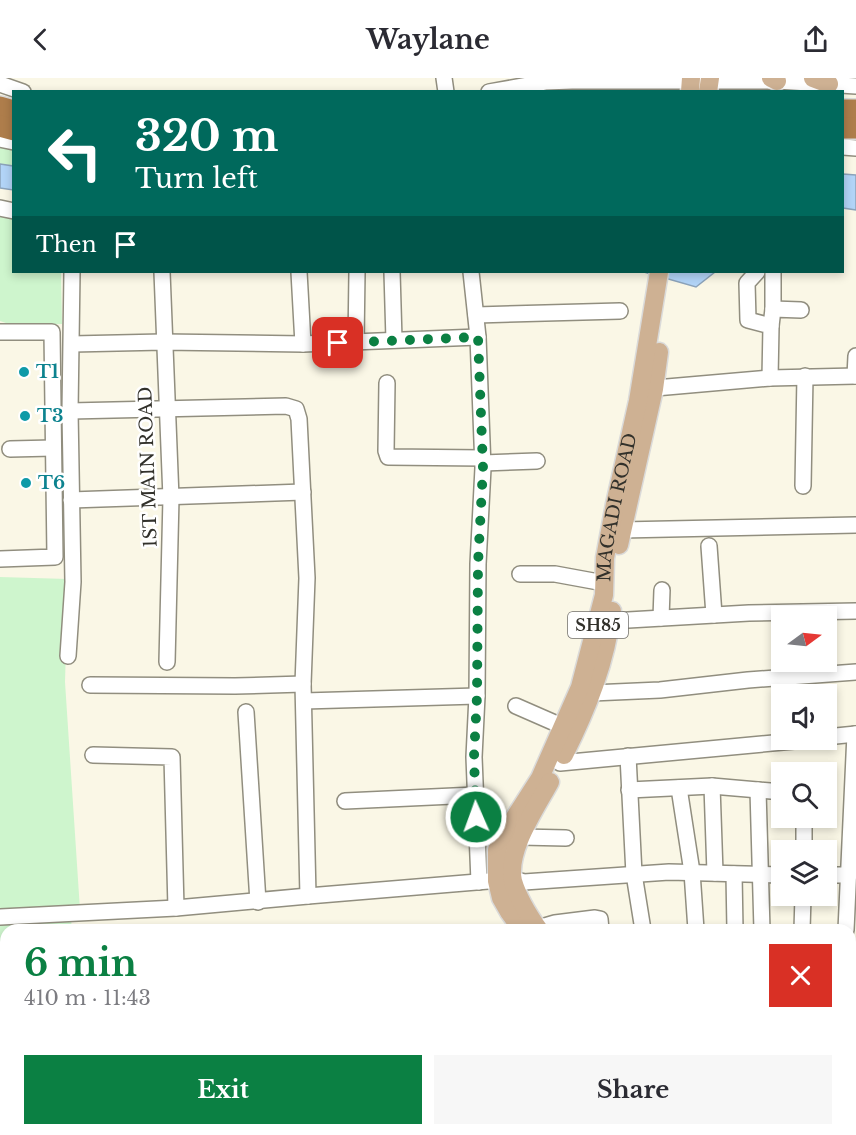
<!DOCTYPE html>
<meta charset="utf-8">
<style>
body{margin:0;font-family:"Libre Baskerville",serif;background:#f7f7f7;color:#2b2b33;height:100vh;display:flex;flex-direction:column;font-size:22px;white-space:nowrap}
*{box-sizing:border-box;margin:0}
p{font-size:20px;color:#7c7c81}
.icon{flex:none;width:33px;height:33px;fill:none;stroke:currentColor;stroke-width:2;stroke-linecap:round;stroke-linejoin:round}
.map{position:relative;flex:1;overflow:hidden}
.side{position:absolute;left:0px;top:846px;width:856px;height:212px;display:flex;flex-direction:column;background:#fff;border-radius:18px 18px 0 0;box-shadow:0 3px 9px #0003}
.side>*{flex:none}
.guide{position:absolute;left:12px;top:12px;width:832px;height:183px;border-radius:0px;box-shadow:0 3px 9px #0003;background:#00695c;color:#fff;overflow:hidden}
.needle{width:39px;rotate:75deg}
.buttons{position:absolute;left:771px;top:528px;display:grid;gap:12px}
.buttons a{display:grid;place-items:center;width:66px;height:66px;border-radius:0px;background:#fff;box-shadow:0 3px 9px #0003;font-size:30px}
.pin{position:absolute;display:grid;place-items:center;width:51px;height:51px;color:#fff;margin:-26px;border-radius:12px;box-shadow:0 3px 9px #0006}
.me{position:absolute;width:66px;margin:-33px;rotate:358deg;stroke-linejoin:round;filter:drop-shadow(0 0 4px #0008)}
.turn{display:flex;align-items:center;gap:21px;height:126px;padding:0 24px;font-size:27px}
.turn .icon{width:78px;height:78px;stroke-width:2.5}
.turn b{display:block;font-size:42px;line-height:51px}
.then{display:flex;align-items:center;height:57px;padding:0 24px;background:#0003;gap:12px;font-size:22px}
.round{display:grid;place-items:center;flex:none;width:63px;height:63px;border-radius:0px;background:#f7f7f7}
.head{display:flex;align-items:center;justify-content:space-between;height:102px;padding:0 24px}
h1{font-size:36px;font-weight:800;line-height:45px;color:#0b8043}
.action{display:flex;gap:12px;margin-top:auto;padding:12px 24px}
.action a{flex:1;height:69px;border-radius:0px;background:#0b8043;color:#fff;font-size:24px;font-weight:800;line-height:69px;text-align:center}
.action a+a{background:#f7f7f7;color:#2b2b33}
header{display:flex;justify-content:space-between;align-items:center;height:78px;padding:0 24px;background:#fff;font-size:27px;font-weight:800}
.map>svg:first-child{display:block}
.green{fill:#cef5cd}
.water{fill:#b2d4f7;stroke:#8ca3ba;stroke-width:1.5}
.lines{fill:none;stroke-linecap:round;stroke-linejoin:round}
.minor-casing{stroke:#918e7f;stroke-width:18}
.major-casing{stroke:#dadad9;stroke-width:21}
.highway-casing{stroke:#dadad9;stroke-width:24}
.minor{stroke:#fff;stroke-width:15}
.major{stroke:#ceb193;stroke-width:18}
.highway{stroke:#ae7d4b;stroke-width:21}
.route{stroke:#0b8043;stroke-width:10;stroke-dasharray:0 18}
.culture-dot{fill:#0f9aa8;stroke:#fff;stroke-width:2}
.labels{text-anchor:middle;dominant-baseline:central;stroke-width:5;stroke-linejoin:round;paint-order:stroke}
.shield{fill:#fff;stroke:#706f6b;stroke-width:1.5}
.shield-label{font-size:16px;font-weight:bold;fill:#32312b}
.culture-label{font-size:18px;font-weight:bold;fill:#0d838f;stroke:#fff;text-anchor:start}
.street-label{font-size:18px;fill:#32312b;stroke:#fff}
</style>
<header><svg class="icon" aria-label="back" viewBox="0 0 24 24"><path d="M15 5l-7 7 7 7"/></svg>Waylane<svg class="icon" aria-label="share" viewBox="0 0 24 24"><path d="M12 15V3M7 8l5-5 5 5M5 13v7h14v-7"/></svg></header>
<div class="map">
<svg width="856" height="1057" viewBox="0 0 856 1057">
<rect width="100%" height="100%" fill="#faf7e6"/>
<g class="green">
<polygon points="0,66 13,70 13,88 0,86"/>
<polygon points="0,136 13,140 14,194 61,194 62,246 15,248 0,243"/>
<polygon points="0,499 68,501 65,604 80,832 71,841 72,852 6,852 6,1049 0,1050"/>
</g>
<g class="water">
<polygon points="0,86 13,88 13,112 0,110"/>
<polygon points="843,96 856,97 856,132 843,130"/>
<polygon points="644,194 715,194 696,209"/>
</g>
<g class="lines">
<defs>
<g id="minor">
<polyline points="444,0 446,14"/>
<polyline points="0,6 23,14"/>
<polyline points="489,14 545,4 572,3 777,3 856,8"/>
<polyline points="0,61 14,64"/>
<polyline points="843,69 856,70"/>
<polyline points="0,130 14,133"/>
<polyline points="162,194 171,420 167,584"/>
<polyline points="299,194 303,266"/>
<polyline points="392,194 394,262"/>
<polyline points="471,194 478,259 483,390 478,486 477,618 474,679 479,804"/>
<polyline points="757,194 747,205 748,242 771,248 770,300"/>
<polyline points="773,231 773,194"/>
<polyline points="476,237 620,233"/>
<polyline points="771,248 773,231 801,232"/>
<polyline points="0,254 52,254 55,479 0,481"/>
<polyline points="356,265 357,194"/>
<polyline points="72,266 163,264 303,266 478,259"/>
<polyline points="855,298 856,278"/>
<polyline points="387,305 386,373 388,379 483,380"/>
<polyline points="644,311 770,300 856,298"/>
<polyline points="10,371 53,370"/>
<polyline points="483,385 537,383"/>
<polyline points="803,408 805,298"/>
<polyline points="71,422 303,414"/>
<polyline points="622,452 856,447"/>
<polyline points="709,468 714,537"/>
<polyline points="520,496 555,496 604,505"/>
<polyline points="661,540 662,512"/>
<polyline points="611,543 749,535 856,533"/>
<polyline points="68,578 73,504 70,333 72,194"/>
<polyline points="90,607 235,608 303,606"/>
<polyline points="592,615 660,612 748,602 856,594"/>
<polyline points="304,623 477,618"/>
<polyline points="516,628 564,649"/>
<polyline points="246,634 258,824"/>
<polyline points="826,659 856,656"/>
<polyline points="93,677 172,679 176,830"/>
<polyline points="628,678 634,796 643,852"/>
<polyline points="560,685 805,662"/>
<polyline points="712,708 715,795"/>
<polyline points="679,710 692,794 696,852"/>
<polyline points="629,712 712,708 782,714"/>
<polyline points="758,712 762,852"/>
<polyline points="345,723 475,717"/>
<polyline points="521,759 566,760"/>
<polyline points="804,772 804,740"/>
<polyline points="734,796 735,852"/>
<polyline points="826,797 849,797"/>
<polyline points="308,818 513,801 524,804 669,794 782,797"/>
<polyline points="0,839 176,830 308,818 303,606 307,500 299,341 296,331 286,328 70,333"/>
<polyline points="538,850 555,845 595,840 600,841 601,852"/>
<polyline points="802,852 803,818"/>
<polyline points="846,852 855,656"/>
<polyline points="850,889 856,889"/>
<polyline points="476,1052 477,1057"/>
<polyline points="728,1057 730,1052"/>
<polyline points="782,1057 782,1052"/>
<polyline points="832,1057 832,1052"/>
</g>
<g id="major">
<polyline points="771,0 777,3"/>
<polyline points="813,0 829,6"/>
<polyline points="690,14 691,0"/>
<polyline points="708,14 710,0"/>
<polyline points="619,467 654,311 659,274"/>
<path d="M564 677C587 631 606 584 612 533"/>
<path id="s1" d="M522 852 509 834 501 820 497 803V772L508 750 540 700 580 609 604 517 605 480 615 426 638 323 659 194"/>
<path d="M539 852C529 838 518 820 513 803 506 773 536 730 550 704"/>
<polyline points="654,1052 659,1057"/>
<polyline points="672,1052 682,1057"/>
</g>
<g id="highway">
<polyline points="0,29 14,33"/>
<polyline points="843,32 856,32"/>
<polyline points="0,48 14,52"/>
<polyline points="843,50 856,50"/>
</g>
</defs>
<use href="#minor" class="minor-casing"/>
<use href="#major" class="major-casing"/>
<use href="#highway" class="highway-casing"/>
<use href="#minor" class="minor"/>
<use href="#major" class="major"/>
<use href="#highway" class="highway"/>
</g>
<g class="lines">
<polyline class="route" points="338,265 478,259 483,390 478,486 477,618 474,679 476,739"/>
</g>
<g class="culture-dot">
<circle cx="24" cy="294" r="6"/>
<circle cx="25" cy="338" r="6"/>
<circle cx="26" cy="405" r="6"/>
</g>
<g class="labels">
<rect class="shield" x="568" y="534" width="60" height="26" rx="4.5"/>
<g class="shield-label">
<text x="598" y="547">SH85</text>
</g>
<g class="culture-label">
<text x="36" y="294">T1</text>
<text x="37" y="338">T3</text>
<text x="38" y="405">T6</text>
</g>
<g class="street-label">
<text transform="translate(148 389) rotate(-92)">1ST MAIN ROAD</text>
<text stroke="none"><textPath href="#s1" startOffset="454">MAGADI ROAD</textPath></text>
</g>
</g>
</svg>
<div class="buttons">
<a><svg class="needle" viewBox="-14 -14 28 28"><path d="M0-13l5 13h-10z" fill="#e53935"/><path d="M0 13l5-13h-10z" fill="#7c7c81"/></svg></a>
<a><svg class="icon" aria-label="sound" viewBox="0 0 24 24"><path d="M4 9h4l5-4v14l-5-4H4zM17 9q2 3 0 6"/></svg></a>
<a><svg class="icon" aria-label="search" viewBox="0 0 24 24"><circle cx="10" cy="10" r="6"/><path d="M15 15l6 6"/></svg></a>
<a><svg class="icon" aria-label="layers" viewBox="0 0 24 24"><path d="M12 4l9 5-9 5-9-5zM3 14l9 5 9-5"/></svg></a>
</div>
<div class="pin" style="left:338px;top:265px;background:#d93025"><svg class="icon" aria-label="arrive" viewBox="0 0 24 24"><path d="M6 21V4h12l-3 4 3 4H6"/></svg></div>
<svg class="me" style="left:476px;top:739px" viewBox="-20 -20 40 40"><circle r="17" fill="#0b8043" stroke="#fff" stroke-width="3"/><path d="M0-11L8 9 0 5-8 9z" fill="#fff"/></svg>
<div class="guide">
<div class="turn"><svg class="icon" aria-label="left" viewBox="0 0 24 24"><path d="M17 20v-9H6M10 6l-5 5 5 5"/></svg><div><b>320 m</b>Turn left</div></div>
<div class="then">Then<svg class="icon" aria-label="arrive" viewBox="0 0 24 24"><path d="M6 21V4h12l-3 4 3 4H6"/></svg></div>
</div>
<section class="side">
<div class="head"><div><h1>6 min</h1><p>410 m · 11:43</p></div><a class="round" style="background:#d93025;color:#fff"><svg class="icon" aria-label="close" viewBox="0 0 24 24"><path d="M6 6l12 12M18 6L6 18"/></svg></a></div>
<div class="action"><a>Exit</a><a>Share</a></div>
</section>
</div>
